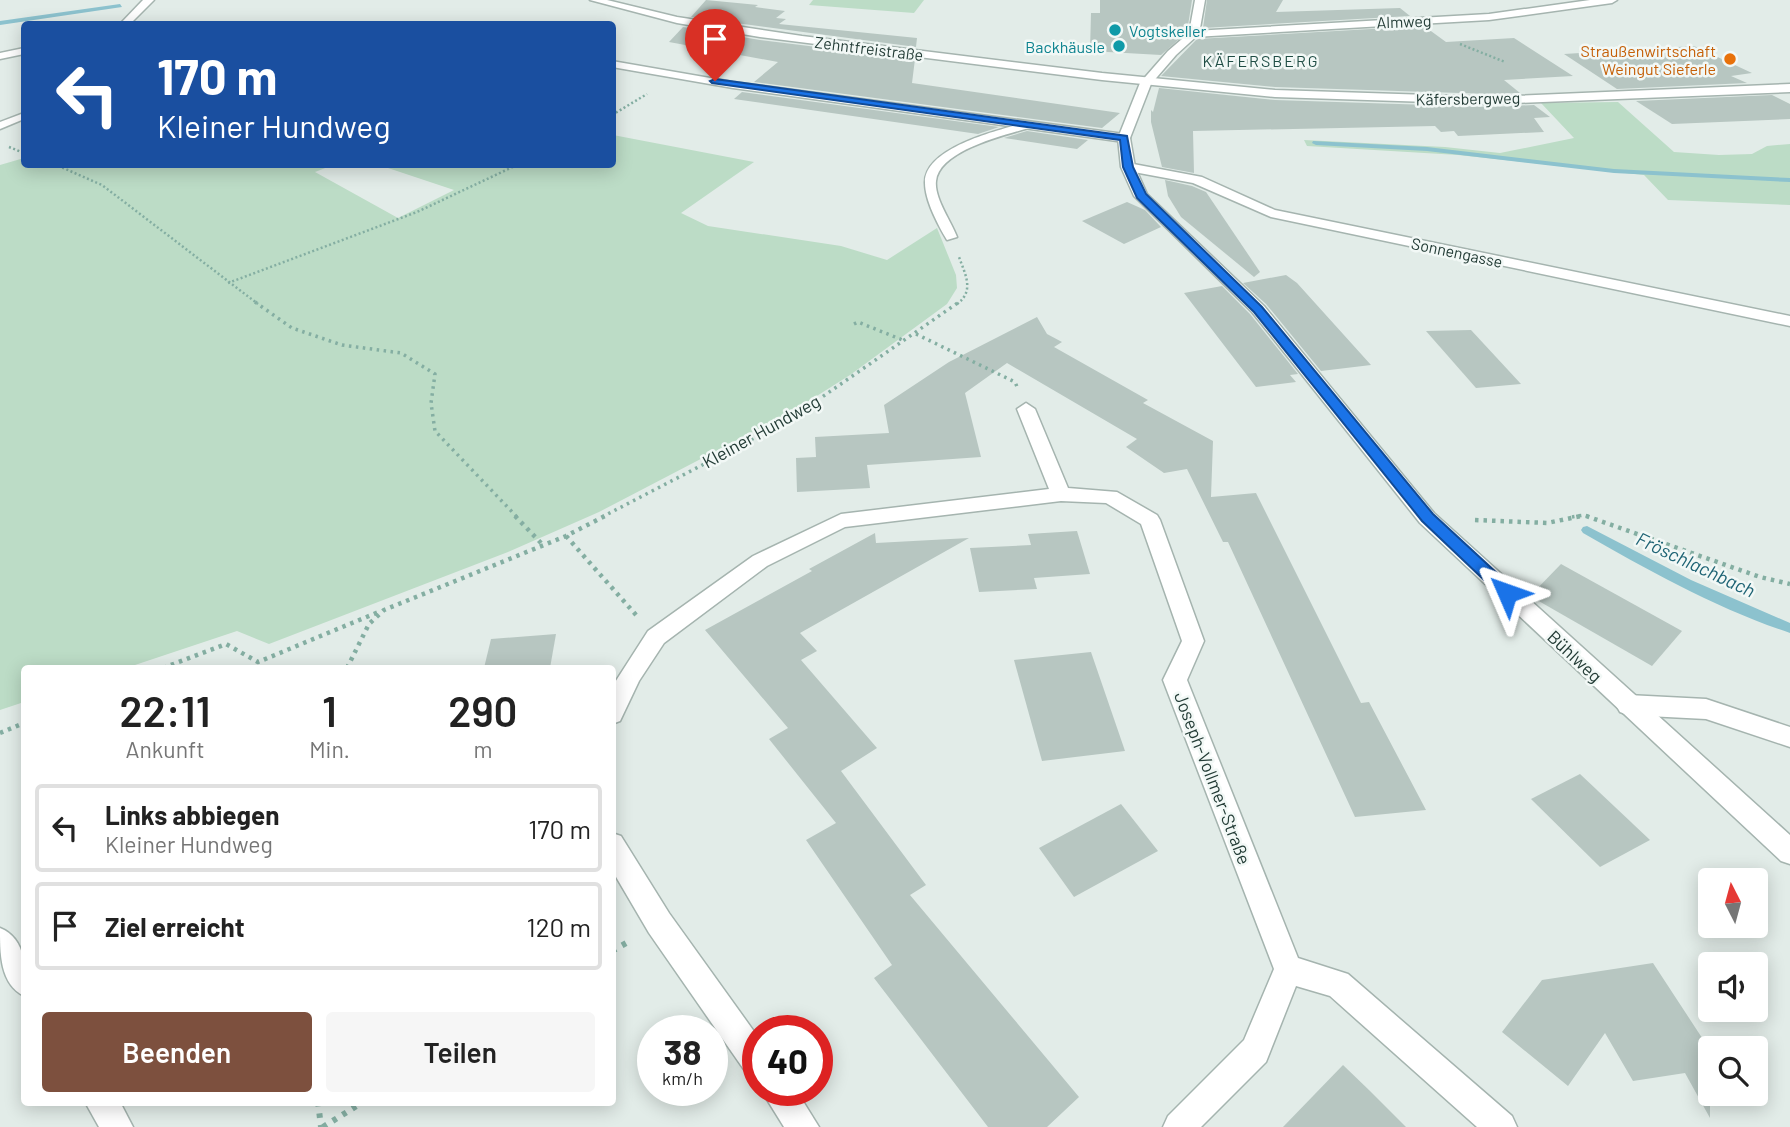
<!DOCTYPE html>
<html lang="de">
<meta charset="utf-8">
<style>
body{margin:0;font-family:Barlow,sans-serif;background:#f6f6f6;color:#222;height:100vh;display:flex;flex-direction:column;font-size:26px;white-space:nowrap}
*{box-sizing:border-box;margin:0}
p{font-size:23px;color:#767676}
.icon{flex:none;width:38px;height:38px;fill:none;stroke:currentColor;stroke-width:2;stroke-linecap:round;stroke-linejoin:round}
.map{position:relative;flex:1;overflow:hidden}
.details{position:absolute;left:21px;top:665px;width:595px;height:441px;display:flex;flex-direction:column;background:#fff;border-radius:7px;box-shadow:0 4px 18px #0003}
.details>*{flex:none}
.banner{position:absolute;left:21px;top:21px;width:595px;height:147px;border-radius:7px;box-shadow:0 4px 18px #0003;background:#1a4fa0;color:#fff;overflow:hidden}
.needle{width:46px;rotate:354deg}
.buttons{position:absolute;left:1698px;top:868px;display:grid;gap:14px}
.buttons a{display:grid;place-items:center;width:70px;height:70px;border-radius:7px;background:#fff;box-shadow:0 4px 18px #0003;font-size:35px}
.speed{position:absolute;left:637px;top:1015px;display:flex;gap:14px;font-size:35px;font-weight:700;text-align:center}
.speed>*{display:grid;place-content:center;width:91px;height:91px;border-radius:50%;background:#fff;box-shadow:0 4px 18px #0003;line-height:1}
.speed small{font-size:18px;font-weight:400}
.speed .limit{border:10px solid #d22;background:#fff;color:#111}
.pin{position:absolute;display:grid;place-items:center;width:60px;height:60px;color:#fff;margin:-72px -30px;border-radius:50% 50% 50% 0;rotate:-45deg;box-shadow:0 0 7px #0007}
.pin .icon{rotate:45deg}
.me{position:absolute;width:77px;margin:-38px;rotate:313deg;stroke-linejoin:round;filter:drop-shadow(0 0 5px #0008)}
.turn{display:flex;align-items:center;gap:24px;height:147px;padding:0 21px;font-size:32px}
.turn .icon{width:91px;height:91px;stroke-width:2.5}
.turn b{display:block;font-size:49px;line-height:60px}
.eta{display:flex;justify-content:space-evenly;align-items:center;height:119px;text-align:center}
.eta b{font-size:42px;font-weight:600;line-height:49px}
.cta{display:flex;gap:14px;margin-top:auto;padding:14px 21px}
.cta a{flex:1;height:80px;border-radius:7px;background:#7d503e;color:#fff;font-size:28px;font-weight:600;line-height:80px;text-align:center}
.cta a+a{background:#f6f6f6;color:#222}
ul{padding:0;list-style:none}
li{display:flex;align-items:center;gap:21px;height:88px;margin:0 14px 10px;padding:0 7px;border:4px solid #e0e0e0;border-radius:7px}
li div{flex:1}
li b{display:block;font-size:26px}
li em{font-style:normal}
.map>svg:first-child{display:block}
.green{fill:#bcdcc6}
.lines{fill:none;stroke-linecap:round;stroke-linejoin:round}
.stream{fill:#8cc2ce;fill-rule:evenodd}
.building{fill:#b7c6c1}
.service-casing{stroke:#a5b4af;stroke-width:3}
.minor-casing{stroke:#a5b4af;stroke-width:3}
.tertiary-casing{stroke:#a5b4af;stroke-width:3}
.path-far3{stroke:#84aea2;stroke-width:2.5;stroke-dasharray:2 2.5;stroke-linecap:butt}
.path-far2{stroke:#84aea2;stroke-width:3.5;stroke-dasharray:2.5 4.5;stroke-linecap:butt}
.path-far1{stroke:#84aea2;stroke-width:4.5;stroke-dasharray:3.5 5;stroke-linecap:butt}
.path{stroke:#84aea2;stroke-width:6;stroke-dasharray:4.5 7;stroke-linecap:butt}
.service{fill:#fff;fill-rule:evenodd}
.minor{fill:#fff;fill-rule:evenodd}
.tertiary{fill:#fff;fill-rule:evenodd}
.route{fill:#1a73e8;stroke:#114b97;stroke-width:2}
.culture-dot{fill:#0f9aa8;stroke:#f2f8f6;stroke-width:2.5}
.food-dot{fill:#e8710a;stroke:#f2f8f6;stroke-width:2.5}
.labels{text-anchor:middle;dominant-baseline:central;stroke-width:5;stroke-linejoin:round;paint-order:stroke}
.far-street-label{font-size:16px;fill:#233c36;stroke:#f2f8f6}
.far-culture-label{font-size:16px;fill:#0d838f;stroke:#f2f8f6;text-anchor:start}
.far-food-label{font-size:16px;fill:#c56008;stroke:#f2f8f6;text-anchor:end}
.far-neighbourhood-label{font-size:16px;letter-spacing:2px;fill:#1f4d44;stroke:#f2f8f6}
.street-label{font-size:18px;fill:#233c36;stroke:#f2f8f6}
.water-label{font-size:19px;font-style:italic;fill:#1f6475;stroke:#f2f8f6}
</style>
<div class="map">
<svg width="1790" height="1127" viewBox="0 0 1790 1127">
<rect width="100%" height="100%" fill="#e2ece8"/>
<g class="green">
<polygon points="813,0 924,0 914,13 809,5"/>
<polygon points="1618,102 1674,152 1719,155 1752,154 1767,146 1790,144 1790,205 1668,200 1644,175 1458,155 1307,146 1304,140 1445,147 1500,153 1574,138 1541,103"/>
<polygon points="613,135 754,162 681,213 708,226 841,246 887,260 937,228 956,275 957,288 947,304 850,375 793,411 599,512 508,552 269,644 237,631 126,668 24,668 24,702 0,710 0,165 24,158 24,164 333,165 315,172 398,218 454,190 379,165 612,164"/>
</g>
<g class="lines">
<g class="stream">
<polygon points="120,4 122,7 0,25 0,21"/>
<polygon points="1313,141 1427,147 1614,169 1790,178 1790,182 1614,173 1427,151 1316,145 1312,143"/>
<path d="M1587 526 1691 580 1790 623V633C1718 609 1649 571 1583 533L1581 530 1583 527Z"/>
</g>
</g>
<g class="building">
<polygon points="706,0 758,5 755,7 785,11 776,18 786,19 779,24 917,38 916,47 691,17"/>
<polygon points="1100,0 1192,0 1187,32 1161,55 1090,51 1091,13 1100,13"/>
<polygon points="1207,0 1283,0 1276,12 1400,8 1410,16 1203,28"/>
<polygon points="1424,26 1446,42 1514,38 1573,76 1504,80 1520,93 1491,94 1275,87 1161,76 1197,39"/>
<polygon points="683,27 760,40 915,59 912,83 1120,113 1102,128 754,82 778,62 669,42"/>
<polygon points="1694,46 1752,73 1731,76 1747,83 1617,89 1564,54"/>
<polygon points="1159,88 1275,100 1491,107 1534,105 1550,117 1534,118 1544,132 1458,136 1454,131 1441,132 1435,126 1193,131 1194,173 1162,167 1151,122 1151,110 1153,112"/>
<polygon points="742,92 999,127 978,134 734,99"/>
<polygon points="1772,95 1790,104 1790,119 1672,124 1636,101"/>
<polygon points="1027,131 1088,140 1077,149 1004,138"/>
<polygon points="1165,180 1192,186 1206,192 1260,272 1254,277 1181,217 1168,196"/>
<polygon points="1127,202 1145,210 1161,227 1124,244 1082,221"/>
<polygon points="1286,275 1297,283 1371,365 1321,371 1266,304 1243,283"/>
<polygon points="1222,286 1250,314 1298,374 1290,375 1296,382 1256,387 1184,293"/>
<polygon points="1037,317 1047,334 1062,342 1054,347 1148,400 1143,403 1213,441 1211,497 1256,493 1361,703 1369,702 1426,810 1355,817 1228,542 1223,542 1187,469 1164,473 1126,447 1137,439 1007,363 965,393 981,457 867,465 870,488 797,492 796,458 816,457 815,437 889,433 884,405 949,362"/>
<polygon points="1471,330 1521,384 1476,388 1426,331"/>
<polygon points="1077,531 1090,574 1034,578 1037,589 979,592 970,548 1031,545 1028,534"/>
<polygon points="875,533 876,543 969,538 800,633 817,651 801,660 877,748 841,771 926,885 910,895 1079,1097 1047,1127 988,1127 874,978 892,965 806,840 836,823 769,739 788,728 705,630 812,571 809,569"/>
<polygon points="1561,564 1682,631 1652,666 1530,596"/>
<polygon points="556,634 550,668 484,668 491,639"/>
<polygon points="1091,652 1125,751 1042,761 1014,660"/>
<polygon points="1580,774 1650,840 1600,867 1531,799"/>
<polygon points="1121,804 1158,851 1074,897 1039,848"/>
<polygon points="1653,963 1710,1050 1710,1118 1685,1073 1633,1081 1605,1033 1568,1086 1502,1032 1542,980"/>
<polygon points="1343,1065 1370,1091 1406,1127 1283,1127"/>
</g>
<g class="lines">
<defs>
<g id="service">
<polygon points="24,113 24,119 0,129 0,122"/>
<path d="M1029 122 1034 125 1033 127C1008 134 939 150 936 181 934 198 951 221 957 237L947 240C938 225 925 200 925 183 924 147 1002 129 1029 122Z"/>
</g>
<g id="minor">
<polygon points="143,0 154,0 130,24 120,24"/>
<polygon points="590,0 607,0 677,17 802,36 1102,73 1275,90 1491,97 1790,84 1790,92 1491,104 1275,97 1102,80 760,37 677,23"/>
<polygon points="1590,0 1617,0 1612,3 1489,20 1194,37 1189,34 1194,31 1489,14"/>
<polygon points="24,48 24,54 0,59 0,53"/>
<polygon points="612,61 733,82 1124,134 1130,138 1124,142 733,88 612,67"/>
<polygon points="1128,163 1202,177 1275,210 1790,316 1790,326 1271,217 1193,183 1123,170 1123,164"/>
<polygon points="1026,403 1035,409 1068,488 1117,492 1157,515 1160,520 1204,641 1187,680 1298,958 1348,974 1512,1116 1517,1127 1477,1127 1330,996 1296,986 1266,1062 1201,1127 1163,1127 1168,1116 1244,1040 1274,969 1163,680 1182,641 1141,524 1106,503 1061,501 845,527 767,566 664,643 639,681 620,721 612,724 612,687 648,631 753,556 841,514 1049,489 1017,409"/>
<polygon points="1628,695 1706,699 1790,727 1790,747 1706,719 1628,715 1620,712 1616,705 1620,698"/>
<polygon points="612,833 621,836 669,913 758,1037 758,1078 747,1074 649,933 612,870"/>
<path d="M0 928C27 939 26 971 24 996 0 984 0 954 0 928Z"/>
<polygon points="761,1090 796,1090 819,1127 784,1127"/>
<polygon points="85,1102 120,1102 133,1127 99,1127"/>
</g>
<polygon id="tertiary" points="1195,0 1205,0 1199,34 1176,55 1151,84 1130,138 1135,167 1147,194 1264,306 1434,513 1790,835 1790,864 1781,861 1420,523 1252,312 1134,196 1121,167 1118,138 1140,83 1168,51 1189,33"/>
</defs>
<use href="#service" class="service-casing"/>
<use href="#minor" class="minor-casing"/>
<use href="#tertiary" class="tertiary-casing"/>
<g class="path-far3">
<polyline points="1460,44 1505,62"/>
<polyline points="612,115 647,94"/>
<polyline points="9,147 24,153"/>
<polyline points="54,164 102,185 258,304"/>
<polyline points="228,283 417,212 519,164"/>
<path d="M957 304C975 291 965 274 959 257"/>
</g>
<g class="path-far2">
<polyline points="255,302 292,328 342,345 401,353 435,374 431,403 435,431 517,517"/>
<polyline points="854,324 858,322 905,341"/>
<polyline points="916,334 1015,382 1018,389"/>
<polyline points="602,517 789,420 959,302"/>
<polyline points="1572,517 1584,515 1591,517"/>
</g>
<g class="path-far1">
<polyline points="515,516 543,545"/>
<polyline points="1586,516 1760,577 1790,584"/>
<polyline points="1475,520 1547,523 1581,516"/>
<polyline points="566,536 637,616"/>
<polyline points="163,668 226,644 258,662 381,611"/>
<polyline points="347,668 369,624 384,610 566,536 605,516"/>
<polyline points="0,733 24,723"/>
</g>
<g class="path">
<polyline points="612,951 630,941"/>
<polyline points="318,1102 321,1127"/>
<polyline points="323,1127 363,1102"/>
</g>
<use href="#service" class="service"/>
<use href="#minor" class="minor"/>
<use href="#tertiary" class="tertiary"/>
</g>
<polygon class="route" points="715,79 1127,136 1133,167 1146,194 1262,307 1433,514 1513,588 1516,593 1513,597 1502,597 1422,521 1254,312 1137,198 1123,167 1120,140 712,83 710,81"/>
<g class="culture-dot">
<circle cx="1115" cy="30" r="7"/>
<circle cx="1119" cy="46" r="7"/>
</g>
<circle class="food-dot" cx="1730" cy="59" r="7"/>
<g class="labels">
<g class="far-street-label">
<text transform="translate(1404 21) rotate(-2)">Almweg</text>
<text transform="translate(869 48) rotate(7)">Zehntfreistraße</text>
<text transform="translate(1468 98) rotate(-1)">Käfersbergweg</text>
<text transform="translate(1457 252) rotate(12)">Sonnengasse</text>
</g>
<g class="far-culture-label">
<text x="1129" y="30">Vogtskeller</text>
<text x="1105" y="46" text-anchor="end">Backhäusle</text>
</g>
<g class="far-food-label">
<text x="1716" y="50">Straußenwirtschaft<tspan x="1716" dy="18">Weingut Sieferle</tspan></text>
</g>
<g class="far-neighbourhood-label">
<text x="1261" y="60">KÄFERSBERG</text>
</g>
<g class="street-label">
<text transform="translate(761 431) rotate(-29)">Kleiner Hundweg</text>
<text transform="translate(1575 656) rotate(43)">Bühlweg</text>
<text transform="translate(1213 778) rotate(69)">Joseph-Vollmer-Straße</text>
</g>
<g class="water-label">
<text transform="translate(1696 564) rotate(25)">Fröschlachbach</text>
</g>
</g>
</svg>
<div class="buttons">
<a><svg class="needle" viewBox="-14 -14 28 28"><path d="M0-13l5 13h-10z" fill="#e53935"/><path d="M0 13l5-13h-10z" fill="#767676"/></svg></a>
<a><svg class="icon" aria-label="sound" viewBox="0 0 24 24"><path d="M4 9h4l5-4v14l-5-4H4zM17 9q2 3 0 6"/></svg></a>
<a><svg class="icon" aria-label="search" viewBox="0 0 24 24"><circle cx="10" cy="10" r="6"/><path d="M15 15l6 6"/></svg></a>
</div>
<div class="speed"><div>38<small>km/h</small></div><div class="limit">40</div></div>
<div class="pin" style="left:715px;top:81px;background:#d93025"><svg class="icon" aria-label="arrive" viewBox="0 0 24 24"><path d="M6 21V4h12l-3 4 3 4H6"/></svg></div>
<svg class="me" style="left:1507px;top:593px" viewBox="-20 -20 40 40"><path d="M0-17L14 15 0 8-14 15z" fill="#1a73e8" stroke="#fff" stroke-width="4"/></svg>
<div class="banner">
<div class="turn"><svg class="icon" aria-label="left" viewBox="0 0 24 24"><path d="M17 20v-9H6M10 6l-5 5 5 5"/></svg><div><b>170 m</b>Kleiner Hundweg</div></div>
</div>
<section class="details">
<div class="eta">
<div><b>22:11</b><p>Ankunft</p></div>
<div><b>1</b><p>Min.</p></div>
<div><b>290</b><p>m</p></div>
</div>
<ul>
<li><svg class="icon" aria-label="left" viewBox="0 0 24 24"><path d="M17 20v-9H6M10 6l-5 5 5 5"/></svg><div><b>Links abbiegen</b><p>Kleiner Hundweg</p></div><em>170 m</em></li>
<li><svg class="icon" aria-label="arrive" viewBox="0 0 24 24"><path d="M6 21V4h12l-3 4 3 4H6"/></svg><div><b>Ziel erreicht</b></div><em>120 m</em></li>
</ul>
<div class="cta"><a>Beenden</a><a>Teilen</a></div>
</section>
</div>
